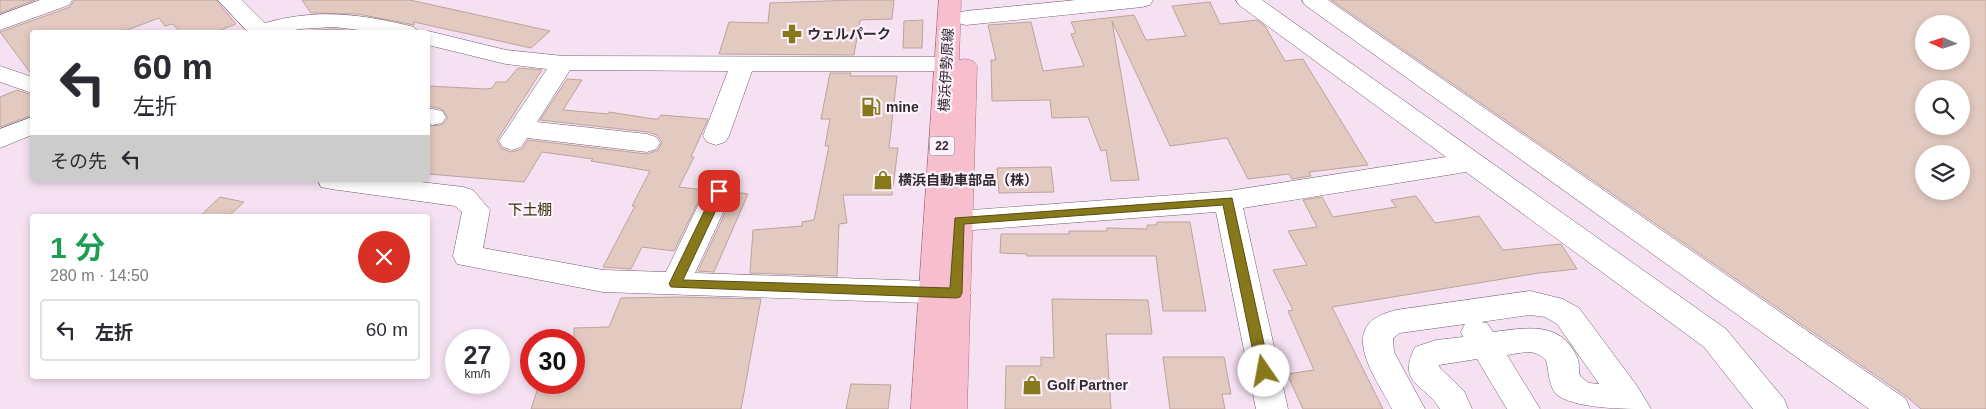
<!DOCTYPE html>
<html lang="ja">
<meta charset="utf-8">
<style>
body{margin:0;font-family:Arial,"Noto Sans JP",sans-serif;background:#f2f2f3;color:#2b2b33;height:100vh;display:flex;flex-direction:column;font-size:19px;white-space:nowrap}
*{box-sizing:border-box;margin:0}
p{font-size:16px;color:#7c7c81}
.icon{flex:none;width:28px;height:28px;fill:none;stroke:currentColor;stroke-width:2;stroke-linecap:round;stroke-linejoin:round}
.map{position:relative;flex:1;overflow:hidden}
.sheet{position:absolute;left:30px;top:214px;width:400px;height:165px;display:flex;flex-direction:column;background:#fff;border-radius:5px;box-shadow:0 2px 8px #0003}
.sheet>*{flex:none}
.top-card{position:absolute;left:30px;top:30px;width:400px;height:152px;border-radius:5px;box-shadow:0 2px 8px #0003;background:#fff;color:#2b2b33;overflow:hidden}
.needle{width:32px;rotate:273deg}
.buttons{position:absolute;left:1915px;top:15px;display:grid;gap:10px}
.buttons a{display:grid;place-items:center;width:55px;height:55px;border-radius:50%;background:#fff;box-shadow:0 2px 8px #0003;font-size:25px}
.speed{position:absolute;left:445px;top:329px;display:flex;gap:10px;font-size:25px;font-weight:700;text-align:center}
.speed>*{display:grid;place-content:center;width:65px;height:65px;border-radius:50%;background:#fff;box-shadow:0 2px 8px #0003;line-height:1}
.speed small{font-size:12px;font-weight:400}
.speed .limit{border:8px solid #d22;background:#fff;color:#111}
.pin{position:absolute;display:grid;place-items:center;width:42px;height:42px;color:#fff;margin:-21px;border-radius:10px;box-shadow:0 2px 8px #0006}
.me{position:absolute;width:55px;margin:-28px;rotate:348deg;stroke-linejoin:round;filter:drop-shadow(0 0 4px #0008)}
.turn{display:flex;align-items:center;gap:18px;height:105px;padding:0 20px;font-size:22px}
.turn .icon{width:65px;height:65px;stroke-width:2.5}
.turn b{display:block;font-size:35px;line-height:42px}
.then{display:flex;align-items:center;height:48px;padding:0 20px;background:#0003;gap:10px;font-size:19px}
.round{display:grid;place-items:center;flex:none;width:52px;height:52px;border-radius:26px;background:#f2f2f3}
.headline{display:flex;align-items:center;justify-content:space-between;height:85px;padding:0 20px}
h1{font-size:30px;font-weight:700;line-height:38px;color:#1e9e55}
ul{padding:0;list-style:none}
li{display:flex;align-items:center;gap:15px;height:62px;margin:0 10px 8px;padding:0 10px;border:2px solid #e1e1e2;border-radius:5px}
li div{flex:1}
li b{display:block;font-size:19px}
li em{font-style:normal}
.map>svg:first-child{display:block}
.building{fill:#e3cac1;stroke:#bca39b;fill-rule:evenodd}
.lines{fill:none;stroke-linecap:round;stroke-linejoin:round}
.minor-casing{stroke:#6f5e6d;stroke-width:1}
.major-casing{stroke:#ae6f81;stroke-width:1}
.minor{fill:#fff;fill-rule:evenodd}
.major{fill:#f7bfce;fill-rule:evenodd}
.route{fill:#87781c;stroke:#584e12}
.labels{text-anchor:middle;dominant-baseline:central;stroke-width:4.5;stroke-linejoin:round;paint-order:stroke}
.shield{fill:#fdf1fc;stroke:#6e666d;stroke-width:1}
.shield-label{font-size:12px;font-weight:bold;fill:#312a30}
.poi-label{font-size:14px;font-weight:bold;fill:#312a30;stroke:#fdf1fc;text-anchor:start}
.street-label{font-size:14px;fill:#312a30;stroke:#fdf1fc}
.neighbourhood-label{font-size:15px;fill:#3a3308;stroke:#fdf1fc}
</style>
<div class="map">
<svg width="1986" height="409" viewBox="0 0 1986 409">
<rect width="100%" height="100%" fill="#f5e1f2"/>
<g class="building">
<polygon points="0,0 35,0 0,13"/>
<polygon points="74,0 216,0 236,24 215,32 181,32 172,24 165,26 159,18 122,32 32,32 32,75 0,32 70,7"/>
<polygon points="302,0 410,0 550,31 531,48 414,22 414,25 358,14 311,13"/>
<polygon points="854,0 894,0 892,19 860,20 854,55 719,54 729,22 768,23 770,3"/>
<path d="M1331 0H1986V409H1921L1907 397ZM1924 24H1961V61H1924ZM1924 89H1961V126H1924ZM1924 154H1961V191H1924Z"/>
<polygon points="1210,2 1220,24 1257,20 1265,26 1285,61 1303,59 1368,165 1309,172 1311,176 1292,179 1289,174 1248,179 1227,138 1170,146 1112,21 1139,180 1111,181 1106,150 1101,151 1088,117 1052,118 1050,100 992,101 991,60 996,60 988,25 1031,22 1043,71 1084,66 1071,34 1076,33 1071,22 1134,15 1146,40 1186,36 1172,6"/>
<polygon points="923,20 922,48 903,48 904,21"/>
<polygon points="334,29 364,32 300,32 302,31"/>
<polygon points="518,68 542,70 497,140 501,148 511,152 522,149 528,140 647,154 658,150 662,142 657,135 648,132 540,120 567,79 582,80 563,110 608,114 609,112 654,119 658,119 661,115 708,119 691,157 694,157 679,187 704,190 674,251 642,247 631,269 603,267 635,206 632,206 650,171 591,161 593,159 542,152 524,182 428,174 428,126 442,125 448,118 442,109 428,106 428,86 486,89 492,88 496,82 506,82"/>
<polygon points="830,73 851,73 850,76 897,76 889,148 898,148 892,195 843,195 847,223 839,224 837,276 750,273 753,230 802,226 802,222 814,220 829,146 825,146 830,119 821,119"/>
<polygon points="17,90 32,95 32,115 0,127 0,97"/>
<polygon points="1051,167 1054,192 999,193 997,168"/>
<polygon points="735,192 748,194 714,272 698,271"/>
<polygon points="1416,196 1435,223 1479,216 1503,250 1561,244 1577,269 1539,273 1332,307 1383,409 1303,409 1287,374 1314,370 1288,311 1293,310 1273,270 1307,265 1288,231 1317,227 1303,200 1322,197 1333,217 1396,207 1391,200"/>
<polygon points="220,197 244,202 229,216 200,216"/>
<polygon points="1157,222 1190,222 1206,311 1163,311 1156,256 1027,256 1027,254 1000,253 1001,234 1069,234 1069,231 1107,231 1107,228 1147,229 1147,225 1157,225"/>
<polygon points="681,297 761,299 741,409 531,409 540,382 574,382 574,328 609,327 621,298"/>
<polygon points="1052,299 1148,300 1152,334 1106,334 1111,409 1005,409 1006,366 1041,366 1041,357 1054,358"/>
<polygon points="1163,357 1224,357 1231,394 1222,394 1225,409 1170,409"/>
<polygon points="851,384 891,385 888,409 846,409"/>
</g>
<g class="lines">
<defs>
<g id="minor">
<polygon points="40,0 72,0 69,5 0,30 0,15"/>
<path d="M218 0H242L265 23C318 8 362 14 414 27L418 32H376L334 27 300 29 284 32H248Z"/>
<polygon points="1076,0 1153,0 1150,5 1142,7 966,25 958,23 955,18 958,13 966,11"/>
<polygon points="1236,0 1262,0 1726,329 1784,399 1788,409 1753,409 1704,347 1466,172 1243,208 1288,409 1256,409 1216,212 959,231 949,228 945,221 949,214 959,211 1228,191 1446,157 1239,5"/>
<polygon points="1302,0 1328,0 1906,399 1910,409 1869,409 1305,5"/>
<polygon points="428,31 506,50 563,56 946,57 954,59 958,64 954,69 946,71 752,71 729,136 725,142 716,145 707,142 703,136 728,71 570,70 537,122 647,134 656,137 660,143 656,149 647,152 527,138 521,147 512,150 503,147 499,141 547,69 506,64 428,45 428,32 422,32"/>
<polygon points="0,66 32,77 32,93 0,82"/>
<polygon points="428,108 442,111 446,117 442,123 433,125 428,124"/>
<polygon points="32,117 32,135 0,148 0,129"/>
<polygon points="318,180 404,180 463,187 473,190 490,210 483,248 603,270 666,272 705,191 709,184 719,182 729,184 733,191 695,273 956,282 967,285 971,293 967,301 956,304 603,292 457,264 453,256 462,212 455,206 331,189 321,187"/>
<path d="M1530 291 1563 299 1579 308 1637 386 1651 409C1625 409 1571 409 1555 393 1548 382 1549 371 1546 360 1534 348 1522 353 1507 355L1540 409H1507L1477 359 1439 365 1440 368 1464 391 1472 409H1440C1426 384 1396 385 1415 347L1436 340 1463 337 1461 332 1465 324 1400 333 1393 338 1394 352 1425 409H1392C1381 386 1345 340 1374 319 1381 314 1389 312 1396 310ZM1530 315 1545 317 1557 324 1599 384 1589 383 1580 376C1578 370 1580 363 1577 357 1561 320 1525 328 1493 332L1487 323 1481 322Z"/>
</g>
<polygon id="major" points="939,0 961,0 959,60 965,59 973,61 977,66 967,409 911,409"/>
</defs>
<use href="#minor" class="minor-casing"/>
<use href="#major" class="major-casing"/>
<use href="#minor" class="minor"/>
<use href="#major" class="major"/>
</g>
<polygon class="route" points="719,187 725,191 683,280 950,288 955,218 1232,198 1270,371 1268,375 1264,377 1259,375 1257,371 1223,205 964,224 962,293 960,297 956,298 671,287 669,284 714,191"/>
<defs>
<symbol id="pharmacy-bare" viewBox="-9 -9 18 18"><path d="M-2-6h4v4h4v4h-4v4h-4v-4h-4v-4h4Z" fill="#87781c" stroke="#fdf1fc" stroke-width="2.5" paint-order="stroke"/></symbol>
<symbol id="fuel-bare" viewBox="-9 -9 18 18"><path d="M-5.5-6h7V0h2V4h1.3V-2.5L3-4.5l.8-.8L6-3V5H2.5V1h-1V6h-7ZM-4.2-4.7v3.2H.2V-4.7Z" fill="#87781c" stroke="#fdf1fc" stroke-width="2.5" paint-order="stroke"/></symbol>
<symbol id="shop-bare" viewBox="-9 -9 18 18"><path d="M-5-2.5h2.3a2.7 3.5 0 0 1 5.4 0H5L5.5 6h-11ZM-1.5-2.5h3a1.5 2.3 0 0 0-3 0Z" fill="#87781c" stroke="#fdf1fc" stroke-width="2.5" paint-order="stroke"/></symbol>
</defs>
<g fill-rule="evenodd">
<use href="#pharmacy-bare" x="778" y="20" width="28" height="28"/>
<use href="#fuel-bare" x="857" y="93" width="28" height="28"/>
<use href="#shop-bare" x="869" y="166" width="28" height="28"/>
<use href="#shop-bare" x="1018" y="371" width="28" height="28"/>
</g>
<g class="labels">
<rect class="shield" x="929.5" y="136.5" width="25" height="19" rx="4"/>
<g class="shield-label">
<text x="942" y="146">22</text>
</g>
<g class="poi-label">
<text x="807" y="34">ウェルパーク</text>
<text x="886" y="107">mine</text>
<text x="898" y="180">横浜自動車部品（株）</text>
<text x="1047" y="385">Golf Partner</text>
</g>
<g class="street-label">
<text transform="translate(946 70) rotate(-87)">横浜伊勢原線</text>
</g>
<g class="neighbourhood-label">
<text x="530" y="209">下土棚</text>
</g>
</g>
</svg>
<div class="buttons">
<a><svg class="needle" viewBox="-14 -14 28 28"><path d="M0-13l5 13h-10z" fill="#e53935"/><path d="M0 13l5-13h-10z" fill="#7c7c81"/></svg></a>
<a><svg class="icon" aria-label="search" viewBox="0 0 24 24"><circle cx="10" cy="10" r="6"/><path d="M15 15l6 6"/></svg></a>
<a><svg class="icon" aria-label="layers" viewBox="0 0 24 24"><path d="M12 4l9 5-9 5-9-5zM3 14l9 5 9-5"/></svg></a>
</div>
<div class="speed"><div>27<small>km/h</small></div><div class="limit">30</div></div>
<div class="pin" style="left:719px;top:191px;background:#d93025"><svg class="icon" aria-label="arrive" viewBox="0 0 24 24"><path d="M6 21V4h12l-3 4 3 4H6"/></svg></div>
<svg class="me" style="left:1264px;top:371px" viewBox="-20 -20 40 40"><circle r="19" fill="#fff"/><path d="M0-13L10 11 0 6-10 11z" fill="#87781c"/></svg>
<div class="top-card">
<div class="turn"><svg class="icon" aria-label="left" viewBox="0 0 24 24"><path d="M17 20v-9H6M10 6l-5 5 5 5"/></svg><div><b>60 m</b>左折</div></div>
<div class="then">その先<svg class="icon" aria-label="left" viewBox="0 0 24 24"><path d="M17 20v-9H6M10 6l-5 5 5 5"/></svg></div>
</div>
<section class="sheet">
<div class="headline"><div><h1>1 分</h1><p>280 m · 14:50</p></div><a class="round" style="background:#d93025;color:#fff"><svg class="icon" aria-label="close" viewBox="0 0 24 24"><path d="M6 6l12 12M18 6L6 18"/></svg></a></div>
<ul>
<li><svg class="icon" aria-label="left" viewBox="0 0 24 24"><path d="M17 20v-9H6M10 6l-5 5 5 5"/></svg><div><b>左折</b></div><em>60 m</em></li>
</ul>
</section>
</div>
